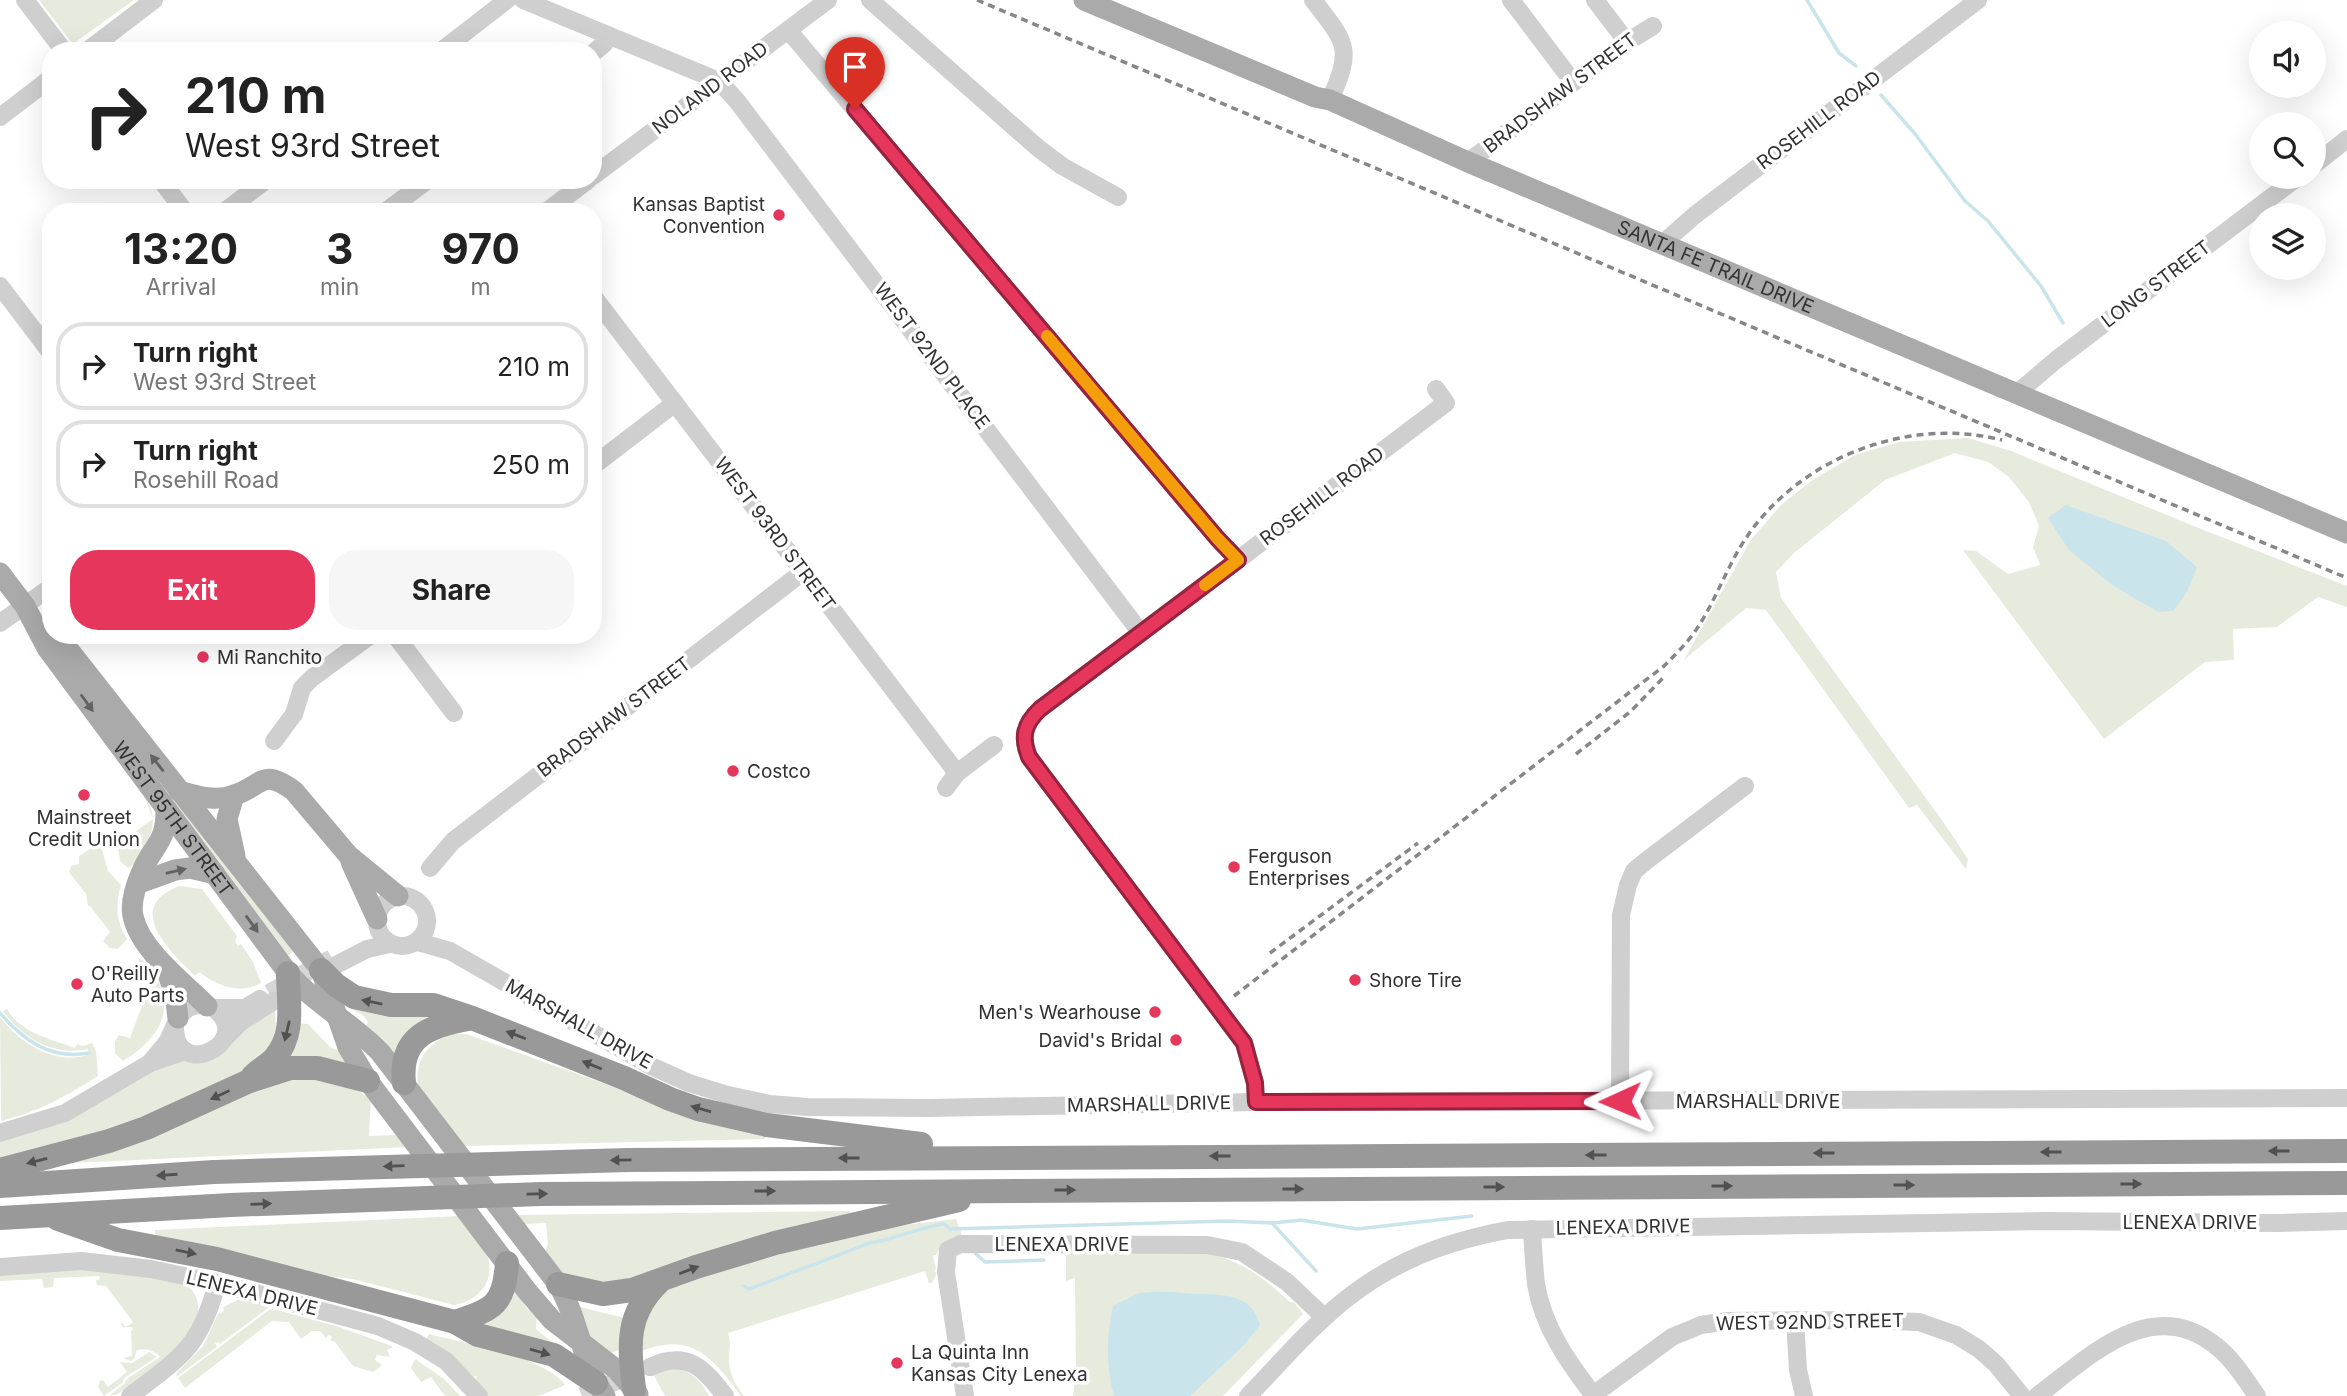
<!DOCTYPE html>
<style>
body{margin:0;font-family:Inter,sans-serif;background:#f6f6f6;color:#222;height:100vh;display:flex;flex-direction:column;font-size:26px;white-space:nowrap}
*{box-sizing:border-box;margin:0}
p{font-size:23px;color:#767676}
.icon{flex:none;width:38px;height:38px;fill:none;stroke:currentColor;stroke-width:2;stroke-linecap:round;stroke-linejoin:round}
.map{position:relative;flex:1;overflow:hidden}
.drawer{position:absolute;left:42px;top:203px;width:560px;height:441px;display:flex;flex-direction:column;background:#fff;border-radius:28px;box-shadow:0 7px 28px #0002}
.drawer>*{flex:none}
.banner{position:absolute;left:42px;top:42px;width:560px;height:147px;border-radius:28px;box-shadow:0 7px 28px #0002;background:#fff;color:#222;overflow:hidden}
.fabs{position:absolute;left:2249px;top:21px;display:grid;gap:14px}
.fabs a{display:grid;place-items:center;width:77px;height:77px;border-radius:50%;background:#fff;box-shadow:0 7px 28px #0002;font-size:35px}
.pin{position:absolute;display:grid;place-items:center;width:60px;height:60px;color:#fff;margin:-72px -30px;border-radius:50% 50% 50% 0;rotate:-45deg;box-shadow:0 0 7px #0007}
.pin .icon{rotate:45deg}
.me{position:absolute;width:77px;margin:-38px;rotate:269deg;stroke-linejoin:round;filter:drop-shadow(0 0 5px #0008)}
.turn{display:flex;align-items:center;gap:24px;height:147px;padding:0 28px;font-size:32px}
.turn .icon{width:91px;height:91px;stroke-width:2.5}
.turn b{display:block;font-size:49px;line-height:60px}
.eta{display:flex;justify-content:space-evenly;align-items:center;height:119px;text-align:center}
.eta b{font-size:42px;font-weight:700;line-height:49px}
.action{display:flex;gap:14px;margin-top:auto;padding:14px 28px}
.action a{flex:1;height:80px;border-radius:28px;background:#e7365c;color:#fff;font-size:28px;font-weight:700;line-height:80px;text-align:center}
.action a+a{background:#f6f6f6;color:#222}
ul{padding:0;list-style:none}
li{display:flex;align-items:center;gap:21px;height:88px;margin:0 14px 10px;padding:0 14px;border:4px solid #e0e0e0;border-radius:28px}
li div{flex:1}
li b{display:block;font-size:26px}
li em{font-style:normal}
.map>svg:first-child{display:block}
.green{fill:#e7ebde}
.water{fill:#cae4ec}
.lines{fill:none;stroke-linecap:round;stroke-linejoin:round}
.stream{stroke:#cae4ec;stroke-width:3.5}
.minor-tunnel{stroke:#d6d6d6;stroke-width:18;stroke-dasharray:18 9;stroke-linecap:butt}
.minor{stroke:#cfcfcf;stroke-width:18}
.major{stroke:#aaa;stroke-width:21}
.highway{stroke:#999;stroke-width:24}
.rail{stroke:#878787;stroke-width:3.5;stroke-dasharray:7 5;stroke-linecap:butt}
.oneway{fill:#626262}
.oneway2{fill:#515151}
.route-casing{stroke:#96233c;stroke-width:18}
.route{stroke:#e7365c;stroke-width:12}
.slow{stroke:#f59e0b;stroke-width:12}
.poi-dot{fill:#e7365c;stroke:#fff;stroke-width:2.5}
.labels{text-anchor:middle;dominant-baseline:central;stroke-width:7;stroke-linejoin:round;paint-order:stroke}
.street-label{font-size:19px;fill:#323232;stroke:#fff}
.poi-label{font-size:19px;fill:#323232;stroke:#fff;text-anchor:start}
</style>
<div class="map">
<svg width="2347" height="1396" viewBox="0 0 2347 1396">
<rect width="100%" height="100%" fill="#fff"/>
<g class="green">
<polygon points="39,0 134,0 74,43 71,42"/>
<polygon points="1968,438 2011,451 2196,527 2347,586 2347,607 2318,597 2277,627 2233,629 2234,660 2205,662 2104,739 1963,550 1976,551 2008,574 2040,565 2033,547 2039,526 2029,502 2009,477 1988,462 1955,453 1885,480 1794,553 1776,572 1781,598 1946,826 1968,859 1966,869 1917,805 1909,808 1766,610 1746,608 1684,660 1750,541 1781,505 1811,481 1855,455 1899,442"/>
<polygon points="108,716 296,950 284,958"/>
<path d="M144 796C158 816 154 830 143 851 139 858 135 864 128 868L120 861 116 834 120 833 125 839 153 819Z"/>
<path d="M95 846H101L108 871 121 885C115 905 116 921 127 939L118 949 110 948 103 941 110 932 90 906H88L86 894 69 872 71 866 79 864V856Z"/>
<path d="M179 886 202 889 237 936 235 941 238 946 241 944 253 962 261 983C239 995 218 986 199 972L195 976C170 951 123 908 179 886Z"/>
<path d="M138 958C145 961 149 967 153 974 180 1009 155 1042 123 1061L115 1053V1042L119 1035 130 1038 152 979 142 974Z"/>
<polygon points="275,1006 276,1027 271,1045 258,1064 162,1109 117,1127 0,1159 0,1140 154,1067 232,1038"/>
<polygon points="350,1008 429,1012 430,1018 396,1056 366,1026 368,1022 363,1015"/>
<path d="M7 1009C20 1033 51 1039 75 1048L77 1044 83 1046 92 1043 96 1051 98 1076C65 1097 40 1111 1 1121L0 1017C19 1043 57 1067 89 1054L88 1049C52 1056 24 1039 3 1011Z"/>
<polygon points="296,1023 308,1024 331,1048 341,1051 347,1064 299,1062 285,1053"/>
<path d="M451 1034H466L680 1111 765 1133V1139L464 1146 418 1085C415 1059 428 1043 451 1034Z"/>
<polygon points="290,1074 358,1090 371,1100 369,1136 398,1135 408,1147 73,1163 73,1159"/>
<polygon points="850,1211 850,1217 611,1287 563,1273 544,1254 548,1244 546,1223 522,1224 515,1215"/>
<path d="M460 1216C467 1227 485 1247 488 1258 495 1283 477 1301 454 1305L353 1279 319 1275 156 1237 155 1230Z"/>
<path d="M956 1219 962 1235C949 1239 942 1243 936 1255H933L936 1269 934 1271 937 1273 932 1283H929L925 1271 728 1333C731 1342 730 1346 729 1355 728 1372 734 1383 744 1396H741C713 1359 693 1331 642 1351L646 1311 666 1288 734 1263 903 1225Z"/>
<path d="M1069 1249 1206 1253C1241 1260 1265 1279 1290 1302H1294L1303 1314 1223 1396H1073L1076 1370 1075 1278 1066 1281V1257Z"/>
<path d="M68 1268C98 1272 162 1273 186 1286 193 1289 196 1296 198 1303 204 1338 142 1376 118 1394L109 1396 124 1384 127 1379 160 1357C154 1350 144 1347 136 1351L135 1358 131 1361 122 1358 132 1356 131 1331 133 1330 132 1327H122L121 1322 126 1327 133 1322 106 1286 97 1285 96 1280 100 1279 99 1276 54 1278 53 1287 44 1288 42 1279 0 1281V1270Z"/>
<path d="M515 1291 528 1310 530 1309 537 1316 536 1329 553 1343 483 1324C499 1318 510 1307 515 1291Z"/>
<polygon points="240,1299 268,1306 268,1308 220,1344 218,1342 215,1343 217,1347 176,1377 177,1373 203,1346 218,1314 224,1311 223,1307"/>
<polygon points="580,1307 625,1318 623,1348 611,1353 589,1338"/>
<polygon points="273,1309 336,1326 389,1345 393,1347 387,1350 390,1357 377,1355 375,1360 382,1365 373,1372 353,1366 335,1342 330,1340 332,1337 329,1335 326,1338 320,1331 312,1331 301,1339 289,1322 272,1321 185,1388 178,1378 269,1310"/>
<path d="M429 1334C463 1343 546 1357 565 1385L539 1396H487L475 1380 477 1376 472 1377 426 1340Z"/>
<polygon points="149,1352 157,1357 124,1378 123,1382 104,1396 98,1387 100,1381 103,1380 108,1387 127,1372 120,1362 132,1363"/>
<polygon points="415,1359 444,1379 460,1396 445,1396 431,1377 421,1382 411,1368"/>
<path d="M673 1367C691 1371 700 1379 709 1396H665L652 1372 673 1370Z"/>
</g>
<g class="water">
<polygon points="2066,505 2166,541 2197,567 2187,592 2173,611 2158,612 2112,585 2069,550 2048,518"/>
<path d="M1152 1292C1167 1291 1182 1293 1197 1294 1222 1294 1253 1294 1260 1325L1243 1346 1190 1396H1114C1106 1366 1106 1336 1113 1306L1139 1293Z"/>
</g>
<g class="lines">
<g class="stream">
<polyline points="1807,0 1839,53 1856,66"/>
<polyline points="1881,95 1916,135 1965,201 1988,221 2041,286 2063,323"/>
<path d="M0 1013C24 1041 51 1060 89 1053"/>
<polyline points="1273,1223 1301,1220 1357,1229 1472,1216"/>
<polyline points="976,1254 985,1262 1044,1260"/>
<path d="M743 1286 749 1289 870 1243C895 1240 918 1227 944 1224L950 1229 1228 1221 1272 1223 1316 1271"/>
</g>
<g class="minor-tunnel">
<polyline points="269,993 332,958"/>
<polyline points="582,1396 633,1374"/>
</g>
<g class="minor">
<polyline points="25,0 64,51"/>
<polyline points="523,0 719,81 737,101 1141,633"/>
<polyline points="870,0 1038,148 1062,166 1118,197"/>
<path d="M1313 0C1347 44 1353 48 1330 100"/>
<polyline points="1511,0 1573,82"/>
<polyline points="1595,0 1627,42"/>
<polyline points="788,30 1217,538 1238,560"/>
<polyline points="87,51 154,0"/>
<polyline points="441,51 507,0"/>
<polyline points="593,53 604,44 608,35"/>
<polyline points="0,117 51,78"/>
<polyline points="1468,162 1627,42 1653,26"/>
<polyline points="2314,165 2347,139"/>
<polyline points="593,176 828,0"/>
<polyline points="161,180 185,212"/>
<polyline points="224,212 266,180"/>
<polyline points="385,212 428,180"/>
<polyline points="546,212 588,180"/>
<polyline points="1662,244 1695,215 1978,0"/>
<polyline points="0,286 51,353"/>
<polyline points="593,296 957,773"/>
<polyline points="2016,394 2056,360 2298,177"/>
<polyline points="593,466 675,403"/>
<polyline points="0,623 51,587"/>
<polyline points="395,635 454,713"/>
<polyline points="274,741 294,714 302,688 312,678 371,635"/>
<polyline points="946,788 957,773 994,745"/>
<polyline points="430,868 453,841 804,571"/>
<circle cx="402" cy="921" r="25"/>
<polyline points="418,942 450,951 651,1066 689,1083 728,1095 770,1104 807,1107 929,1108 1256,1102 2347,1098"/>
<polyline points="336,965 367,949 390,944"/>
<polyline points="214,1008 245,1008 260,999"/>
<polyline points="224,1039 241,1022 274,1001"/>
<path d="M150 1063C155 1056 162 1049 167 1042 172 1034 174 1025 179 1017 187 1004 206 1001 217 1011 253 1044 173 1082 175 1025"/>
<polyline points="1620,1101 1621,915 1628,885 1634,871 1646,861 1745,786"/>
<path d="M1256 1102 1255 1083 1244 1043 1029 757C1021 737 1024 724 1040 709L1446 403 1436 389"/>
<polyline points="0,1133 65,1113 150,1063 186,1051"/>
<path d="M1532 1229C1533 1247 1534 1266 1536 1284 1543 1327 1568 1362 1594 1396"/>
<polyline points="0,1267 81,1261 151,1269 217,1283 378,1326 415,1342 446,1361 479,1396"/>
<polyline points="1795,1320 1798,1370 1804,1396"/>
<path d="M650 1367C687 1350 703 1367 725 1396"/>
<polyline points="1593,1395 1672,1337 1701,1325 1727,1321 1863,1320 1919,1322 1956,1335 1979,1349 1996,1364 2022,1396"/>
<path d="M130 1396C181 1357 200 1348 217 1283"/>
<polyline points="965,1396 946,1272 948,1250 960,1244 1207,1245 1242,1252 1287,1282 1324,1317"/>
<path d="M1248 1396C1273 1371 1296 1343 1323 1319 1377 1268 1436 1243 1508 1230L2042 1221 2276 1223 2347 1221"/>
<path d="M2037 1396C2088 1358 2151 1293 2216 1346 2233 1359 2245 1379 2257 1396"/>
</g>
<g class="major">
<path id="s1" d="M1084 0 1315 97 1330 100 1468 162 2347 533"/>
<path id="s2" d="M0 573 25 606 47 648 288 973C315 1004 352 1023 380 1052L558 1284C579 1319 581 1362 605 1396"/>
<polyline points="57,635 321,970 348,1047 368,1081 527,1291 552,1320 617,1370 638,1394"/>
<path d="M179 791C197 796 215 802 234 795 262 787 261 766 294 791L349 856 398 896"/>
<polyline points="234,795 227,819 235,856"/>
<path d="M166 811C166 843 154 844 143 869 137 882 130 901 133 916 140 950 183 982 207 1006"/>
<polyline points="351,862 377,919"/>
<polyline points="139,883 175,870 190,868 215,874"/>
<polyline points="166,969 175,994 178,1018"/>
</g>
<g class="highway">
<polyline points="321,970 336,985 354,997 391,1005 433,1005 472,1018 624,1078 670,1099 698,1109 767,1125 921,1144"/>
<path d="M253 1076C259 1070 268 1065 274 1059 296 1034 288 1003 288 973"/>
<path d="M404 1083C399 1036 430 1026 468 1019"/>
<polyline points="0,1170 109,1141 146,1128 247,1082 290,1068 317,1068 368,1081"/>
<polyline points="0,1186 214,1172 628,1160 2347,1151"/>
<polyline points="0,1218 231,1205 540,1194 2347,1183"/>
<polyline points="58,1219 118,1240 217,1259 455,1322 478,1335 554,1355 596,1383"/>
<polyline points="558,1284 603,1294 632,1290 696,1267 775,1243 959,1200"/>
<path d="M455 1322C493 1309 504 1306 507 1263"/>
<path d="M634 1389C629 1345 625 1314 660 1281"/>
</g>
<g class="rail">
<polyline points="977,0 2347,578"/>
<polyline points="1576,754 1630,712 1664,677"/>
<polyline points="1270,953 1418,843"/>
<path d="M1234 996 1664 666C1675 655 1687 643 1696 630 1715 602 1726 569 1744 541 1798 458 1907 416 2002 440"/>
</g>
</g>
<defs><path id="oneway-solid" d="M-6-.8H1V-3.2L6.5 0L1 3.2V.8H-6Z" transform="scale(1.75)"/></defs>
<g class="oneway">
<use href="#oneway-solid" transform="translate(87 703) rotate(54)"/>
<use href="#oneway-solid" transform="translate(157 763) rotate(-128)"/>
<use href="#oneway-solid" transform="translate(176 871) rotate(-13)"/>
<use href="#oneway-solid" transform="translate(252 924) rotate(54)"/>
</g>
<g class="oneway2">
<use href="#oneway-solid" transform="translate(372 1002) rotate(-169)"/>
<use href="#oneway-solid" transform="translate(287 1031) rotate(103)"/>
<use href="#oneway-solid" transform="translate(516 1035) rotate(-159)"/>
<use href="#oneway-solid" transform="translate(592 1065) rotate(-158)"/>
<use href="#oneway-solid" transform="translate(220 1095) rotate(155)"/>
<use href="#oneway-solid" transform="translate(701 1109) rotate(-164)"/>
<use href="#oneway-solid" transform="translate(2279 1151) rotate(180)"/>
<use href="#oneway-solid" transform="translate(2051 1152) rotate(180)"/>
<use href="#oneway-solid" transform="translate(1824 1153) rotate(180)"/>
<use href="#oneway-solid" transform="translate(1596 1155) rotate(180)"/>
<use href="#oneway-solid" transform="translate(1220 1156) rotate(180)"/>
<use href="#oneway-solid" transform="translate(849 1158) rotate(180)"/>
<use href="#oneway-solid" transform="translate(621 1160) rotate(179)"/>
<use href="#oneway-solid" transform="translate(37 1161) rotate(166)"/>
<use href="#oneway-solid" transform="translate(394 1166) rotate(178)"/>
<use href="#oneway-solid" transform="translate(167 1175) rotate(176)"/>
<use href="#oneway-solid" transform="translate(2131 1184)"/>
<use href="#oneway-solid" transform="translate(1904 1185)"/>
<use href="#oneway-solid" transform="translate(1722 1186)"/>
<use href="#oneway-solid" transform="translate(1494 1187)"/>
<use href="#oneway-solid" transform="translate(1293 1189)"/>
<use href="#oneway-solid" transform="translate(1065 1190)"/>
<use href="#oneway-solid" transform="translate(765 1191)"/>
<use href="#oneway-solid" transform="translate(537 1194) rotate(-1)"/>
<use href="#oneway-solid" transform="translate(261 1204) rotate(-2)"/>
<use href="#oneway-solid" transform="translate(186 1252) rotate(11)"/>
<use href="#oneway-solid" transform="translate(689 1270) rotate(-21)"/>
<use href="#oneway-solid" transform="translate(540 1352) rotate(16)"/>
</g>
<g class="lines">
<defs>
<path id="route" d="M855 109 1217 538 1238 560 1040 709C1024 724 1021 737 1029 757L1244 1043 1255 1083 1256 1102 1620 1101"/>
</defs>
<use href="#route" class="route-casing"/>
<use href="#route" class="route"/>
<polyline class="slow" points="1047,336 1217,538 1238,560 1205,585"/>
</g>
<g class="poi-dot">
<circle cx="779" cy="215" r="7"/>
<circle cx="203" cy="657" r="7"/>
<circle cx="733" cy="771" r="7"/>
<circle cx="84" cy="795" r="7"/>
<circle cx="1234" cy="867" r="7"/>
<circle cx="1355" cy="980" r="7"/>
<circle cx="77" cy="984" r="7"/>
<circle cx="1155" cy="1012" r="7"/>
<circle cx="1176" cy="1040" r="7"/>
<circle cx="897" cy="1363" r="7"/>
</g>
<g class="labels">
<g class="street-label">
<text transform="translate(710 88) rotate(-37)">NOLAND ROAD</text>
<text transform="translate(1560 93) rotate(-37)">BRADSHAW STREET</text>
<text transform="translate(1819 120) rotate(-37)">ROSEHILL ROAD</text>
<text stroke="none"><textPath href="#s1" startOffset="686">SANTA FE TRAIL DRIVE</textPath></text>
<text transform="translate(2156 284) rotate(-37)">LONG STREET</text>
<text transform="translate(932 356) rotate(53)">WEST 92ND PLACE</text>
<text transform="translate(1322 496) rotate(-37)">ROSEHILL ROAD</text>
<text transform="translate(775 534) rotate(53)">WEST 93RD STREET</text>
<text transform="translate(614 717) rotate(-37)">BRADSHAW STREET</text>
<text stroke="none"><textPath href="#s2" startOffset="301">WEST 95TH STREET</textPath></text>
<text transform="translate(579 1024) rotate(29)">MARSHALL DRIVE</text>
<text x="1758" y="1101">MARSHALL DRIVE</text>
<text transform="translate(1149 1104) rotate(-1)">MARSHALL DRIVE</text>
<text x="2190" y="1222">LENEXA DRIVE</text>
<text transform="translate(1623 1227) rotate(-1)">LENEXA DRIVE</text>
<text x="1062" y="1244">LENEXA DRIVE</text>
<text transform="translate(252 1293) rotate(14)">LENEXA DRIVE</text>
<text transform="translate(1810 1322) rotate(-1)">WEST 92ND STREET</text>
</g>
<g class="poi-label">
<text x="765" y="204" text-anchor="end">Kansas Baptist<tspan x="765" dy="22">Convention</tspan></text>
<text x="217" y="657">Mi Ranchito</text>
<text x="747" y="771">Costco</text>
<text x="84" y="817" text-anchor="middle">Mainstreet<tspan x="84" dy="22">Credit Union</tspan></text>
<text x="1248" y="856">Ferguson<tspan x="1248" dy="22">Enterprises</tspan></text>
<text x="91" y="973">O'Reilly<tspan x="91" dy="22">Auto Parts</tspan></text>
<text x="1369" y="980">Shore Tire</text>
<text x="1141" y="1012" text-anchor="end">Men's Wearhouse</text>
<text x="1162" y="1040" text-anchor="end">David's Bridal</text>
<text x="911" y="1352">La Quinta Inn<tspan x="911" dy="22">Kansas City Lenexa</tspan></text>
</g>
</g>
</svg>
<div class="fabs">
<a><svg class="icon" aria-label="sound" viewBox="0 0 24 24"><path d="M4 9h4l5-4v14l-5-4H4zM17 9q2 3 0 6"/></svg></a>
<a><svg class="icon" aria-label="search" viewBox="0 0 24 24"><circle cx="10" cy="10" r="6"/><path d="M15 15l6 6"/></svg></a>
<a><svg class="icon" aria-label="layers" viewBox="0 0 24 24"><path d="M12 4l9 5-9 5-9-5zM3 14l9 5 9-5"/></svg></a>
</div>
<div class="pin" style="left:855px;top:109px;background:#d93025"><svg class="icon" aria-label="arrive" viewBox="0 0 24 24"><path d="M6 21V4h12l-3 4 3 4H6"/></svg></div>
<svg class="me" style="left:1620px;top:1101px" viewBox="-20 -20 40 40"><path d="M0-17L14 15 0 8-14 15z" fill="#e7365c" stroke="#fff" stroke-width="4"/></svg>
<div class="banner">
<div class="turn"><svg class="icon" aria-label="right" viewBox="0 0 24 24"><path d="M7 20v-9h11M14 6l5 5-5 5"/></svg><div><b>210 m</b>West 93rd Street</div></div>
</div>
<section class="drawer">
<div class="eta">
<div><b>13:20</b><p>Arrival</p></div>
<div><b>3</b><p>min</p></div>
<div><b>970</b><p>m</p></div>
</div>
<ul>
<li><svg class="icon" aria-label="right" viewBox="0 0 24 24"><path d="M7 20v-9h11M14 6l5 5-5 5"/></svg><div><b>Turn right</b><p>West 93rd Street</p></div><em>210 m</em></li>
<li><svg class="icon" aria-label="right" viewBox="0 0 24 24"><path d="M7 20v-9h11M14 6l5 5-5 5"/></svg><div><b>Turn right</b><p>Rosehill Road</p></div><em>250 m</em></li>
</ul>
<div class="action"><a>Exit</a><a>Share</a></div>
</section>
</div>
